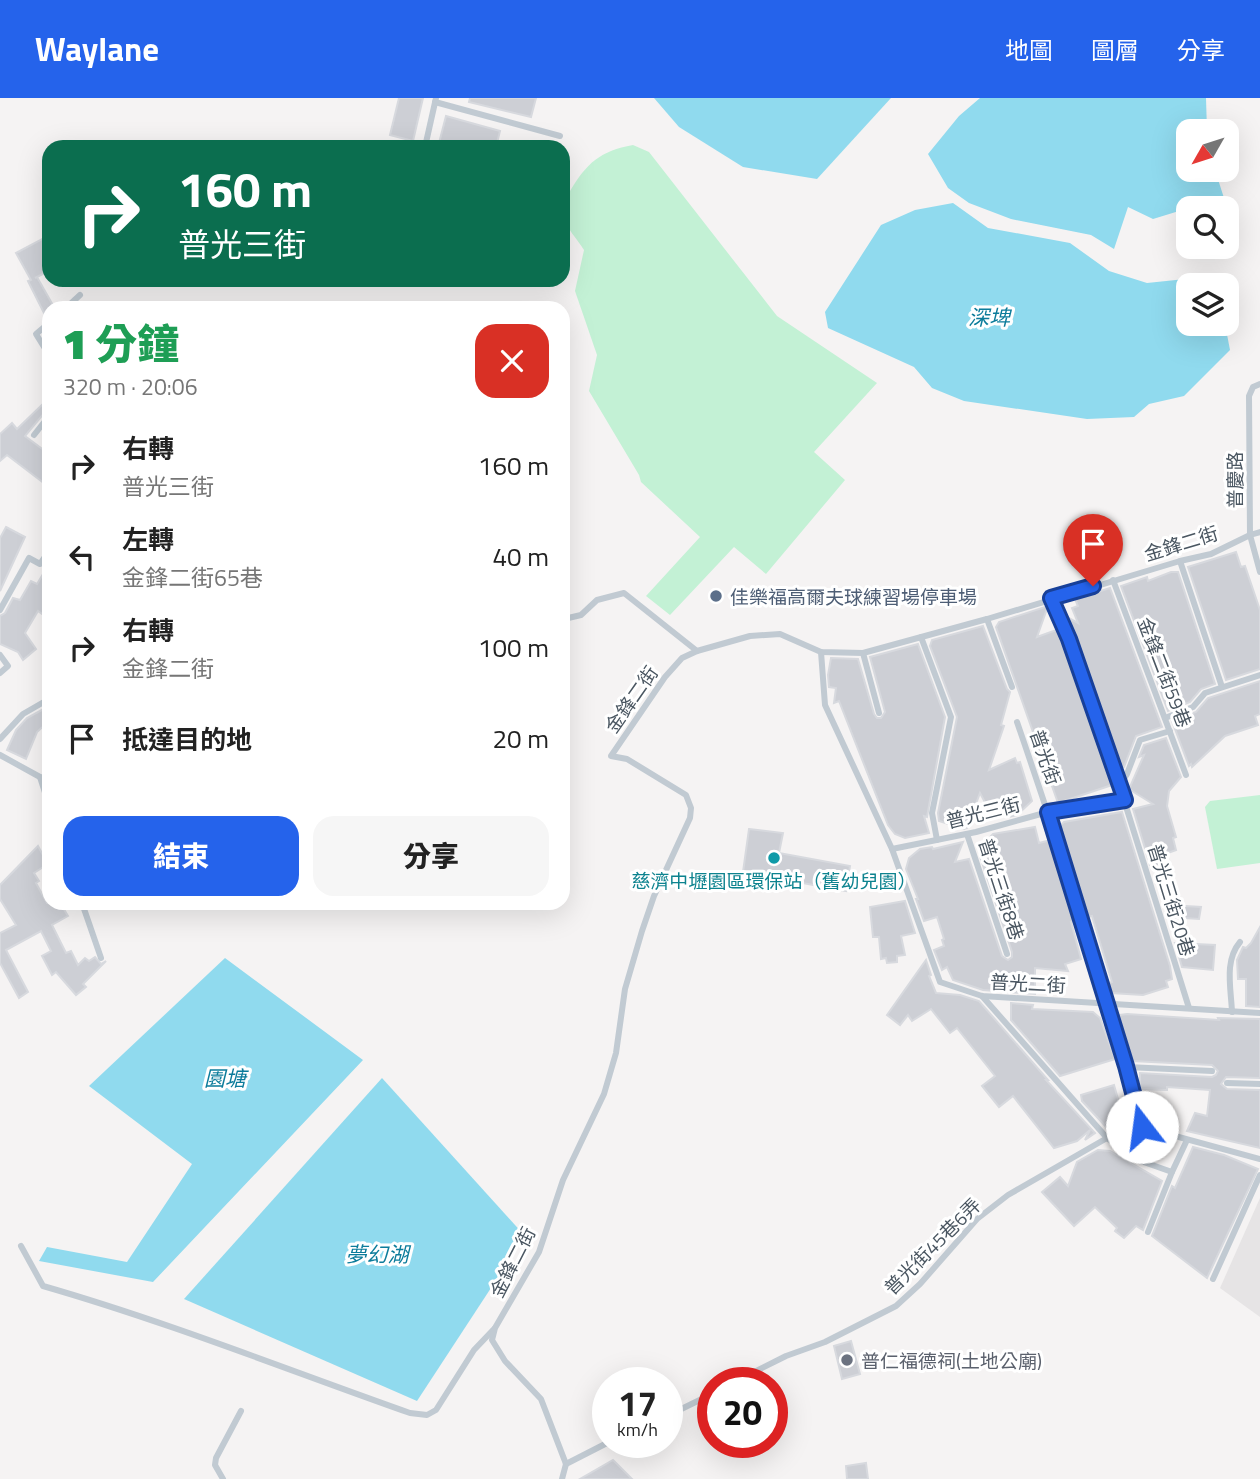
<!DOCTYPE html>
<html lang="zh-TW">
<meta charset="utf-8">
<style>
body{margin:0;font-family:"Titillium Web","Noto Sans TC",sans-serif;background:#f6f6f6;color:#222;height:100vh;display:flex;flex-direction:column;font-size:26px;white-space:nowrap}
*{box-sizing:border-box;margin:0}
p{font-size:23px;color:#767676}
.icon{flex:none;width:38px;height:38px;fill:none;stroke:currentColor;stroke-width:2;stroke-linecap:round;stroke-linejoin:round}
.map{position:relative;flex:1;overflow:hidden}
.sheet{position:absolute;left:42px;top:203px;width:528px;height:609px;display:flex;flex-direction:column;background:#fff;border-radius:21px;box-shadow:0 7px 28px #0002}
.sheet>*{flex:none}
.banner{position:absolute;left:42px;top:42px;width:528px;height:147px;border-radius:21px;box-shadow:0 7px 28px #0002;background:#0b6e4f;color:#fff;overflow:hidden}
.needle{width:46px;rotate:231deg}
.buttons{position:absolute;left:1176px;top:21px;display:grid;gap:14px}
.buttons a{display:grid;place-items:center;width:63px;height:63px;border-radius:14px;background:#fff;box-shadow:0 7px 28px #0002;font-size:35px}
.speed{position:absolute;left:592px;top:1269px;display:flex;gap:14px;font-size:35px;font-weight:700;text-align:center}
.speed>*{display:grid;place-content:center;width:91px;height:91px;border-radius:50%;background:#fff;box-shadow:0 7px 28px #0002;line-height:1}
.speed small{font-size:18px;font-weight:400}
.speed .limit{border:10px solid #d22;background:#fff;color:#111}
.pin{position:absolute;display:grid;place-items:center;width:60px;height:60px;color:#fff;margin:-72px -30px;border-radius:50% 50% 50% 0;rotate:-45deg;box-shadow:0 0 7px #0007}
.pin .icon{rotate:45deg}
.me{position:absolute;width:77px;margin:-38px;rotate:345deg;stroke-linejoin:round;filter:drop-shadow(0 0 5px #0008)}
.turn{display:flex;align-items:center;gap:24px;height:147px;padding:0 21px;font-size:32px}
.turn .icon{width:91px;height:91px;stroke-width:2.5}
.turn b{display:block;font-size:49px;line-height:60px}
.round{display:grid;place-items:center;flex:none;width:74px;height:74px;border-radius:21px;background:#f6f6f6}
.head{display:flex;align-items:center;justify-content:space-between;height:119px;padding:0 21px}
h1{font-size:42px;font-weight:800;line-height:52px;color:#1e9e55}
.cta{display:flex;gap:14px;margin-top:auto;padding:14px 21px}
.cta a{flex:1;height:80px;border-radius:21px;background:#2563eb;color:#fff;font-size:28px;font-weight:800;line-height:80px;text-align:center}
.cta a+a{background:#f6f6f6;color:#222}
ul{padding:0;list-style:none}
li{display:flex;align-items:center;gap:21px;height:91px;padding:0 21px}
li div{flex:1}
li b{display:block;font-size:26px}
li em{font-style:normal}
header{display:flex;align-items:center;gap:42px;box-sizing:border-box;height:98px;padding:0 35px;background:#2563eb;color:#fff}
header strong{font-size:33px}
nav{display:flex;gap:38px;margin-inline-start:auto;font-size:24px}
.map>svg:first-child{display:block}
.education{fill:#e6e4e5}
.green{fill:#c3f1d5}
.water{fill:#90daee}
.building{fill:#cdcfd5;stroke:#d7d9de;stroke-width:2}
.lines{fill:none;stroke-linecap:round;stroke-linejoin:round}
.service{stroke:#c1cad2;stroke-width:6}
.route-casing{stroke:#184099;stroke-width:18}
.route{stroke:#2563eb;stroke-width:12}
.service-dot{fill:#5c6f8a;stroke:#fff;stroke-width:2.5}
.culture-dot{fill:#0f9aa8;stroke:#fff;stroke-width:2.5}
.worship-dot{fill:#6b7280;stroke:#fff;stroke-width:2.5}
.labels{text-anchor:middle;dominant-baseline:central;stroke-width:6;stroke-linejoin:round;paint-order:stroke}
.street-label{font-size:19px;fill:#4a5661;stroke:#fff}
.service-label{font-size:19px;fill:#4e5e75;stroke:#fff;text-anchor:start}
.culture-label{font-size:19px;fill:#0d838f;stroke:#fff}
.worship-label{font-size:19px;fill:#5b616d;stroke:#fff;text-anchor:start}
.water-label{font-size:21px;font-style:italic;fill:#0c7c9b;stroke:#fff}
</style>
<header>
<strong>Waylane</strong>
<nav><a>地圖</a><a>圖層</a><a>分享</a></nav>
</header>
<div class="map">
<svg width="1260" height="1381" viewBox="0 0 1260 1381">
<rect width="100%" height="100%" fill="#f5f3f3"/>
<polygon class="education" points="1260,1100 1260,1219 1220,1190"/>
<g class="green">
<path d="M633 47 649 54 777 218 877 285 814 354 845 382 766 476 734 449 670 517 646 498 700 439 641 384 639 377 589 293 597 257 575 193 584 152C578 142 566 130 564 119 561 110 566 101 570 93 587 65 600 53 633 47Z"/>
<polygon points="1260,697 1260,765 1217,771 1205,709 1210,703"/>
</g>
<g class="water">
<polygon points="654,0 891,0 817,81 743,69 679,29"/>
<polygon points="980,0 1206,0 1207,33 1188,33 1188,72 1215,72 1232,125 1227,136 1227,110 1188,110 1188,124 1179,113 1153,121 1128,109 1114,151 1091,137 1011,121 969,105 948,90 928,56 959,18"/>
<polygon points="953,105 988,130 1070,145 1109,173 1147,185 1195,180 1202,187 1188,187 1188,226 1225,226 1230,252 1184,298 1149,306 1134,319 1087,321 964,303 932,290 914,269 828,230 825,214 881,127 915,112"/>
<polygon points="225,860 363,962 153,1184 39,1163 47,1149 127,1164 192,1066 89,988"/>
<polygon points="382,980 525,1138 417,1303 184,1201"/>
</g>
<g class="building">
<polygon points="399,0 423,0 413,43 390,37"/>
<polygon points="470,0 536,0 531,19 469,4"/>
<polygon points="446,18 500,33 496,49 438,49"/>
<polygon points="44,140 49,150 49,173 35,180 37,179 54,209 49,210 44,215 28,183 31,182 16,155"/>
<polygon points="49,300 49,312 45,314 25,338 49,356 49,389 7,357 0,363 0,336 12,325 17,331"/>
<polygon points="6,429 25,439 0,493 0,440"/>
<polygon points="1236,454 1241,469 1245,468 1260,512 1260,571 1226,582 1188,469"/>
<polygon points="49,466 49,502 42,516 38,513 25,535 36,551 23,562 18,554 0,546 0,518 5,515 13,500 20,502 31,483 37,486"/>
<polygon points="1171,474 1178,474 1215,586 1201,591 1190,604 1168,613 1121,488 1147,479 1148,483"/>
<polygon points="1110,490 1162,629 1136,638 1124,669 1119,671 1067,519 1078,525 1072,510 1078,508 1075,501"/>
<polygon points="1048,508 1037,539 1059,531 1112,687 1058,705 996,529 999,524"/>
<polygon points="983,528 1007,591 1010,594 1001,627 1004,628 989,672 1015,660 1017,665 1020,664 1032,703 1017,717 1008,719 1004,706 989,712 980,695 967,730 964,731 939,723 938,715 957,619 930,548 932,542"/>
<polygon points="918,546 945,619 927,719 924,718 929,735 905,740 895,736 888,727 839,603 834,605 836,590 829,589 828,577 831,560 858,561 874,616 877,620 881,620 885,614 870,559"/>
<polygon points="1260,583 1260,616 1255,618 1258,627 1225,638 1192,669 1191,666 1189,668 1172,623 1196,614 1208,600"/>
<polygon points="49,608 49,623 37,634 26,661 7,652 16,632 27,620"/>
<polygon points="1166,640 1181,679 1169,693 1167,708 1176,739 1173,740 1176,752 1165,756 1167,762 1160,766 1161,768 1151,770 1133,711 1153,706 1129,691 1144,657 1139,659 1144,647"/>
<polygon points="1122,714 1170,868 1172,881 1166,883 1168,889 1143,897 1111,895 1108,885 1112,884 1092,818 1088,819 1059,729 1064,724"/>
<polygon points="1035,729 1039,745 1051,742 1076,822 1071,824 1081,861 1065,866 1068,873 1035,870 1035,896 983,892 953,882 947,869 942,872 934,852 944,848 942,842 944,841 937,819 924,823 916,801 918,801 906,771 909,760 920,751 932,749 933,751 963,744 955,764 969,761 1002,858 1008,862 1012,859 1012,854 980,758 988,752 990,739 993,736"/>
<polygon points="749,731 783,735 779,755 850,768 846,793 743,774"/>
<polygon points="38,748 48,766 34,775 39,783 36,785 47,805 60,805 68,818 52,827 66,855 71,853 78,867 85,860 89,863 95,859 101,866 106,863 83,886 86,889 76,897 56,874 52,877 42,858 51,853 41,833 6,852 28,894 19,900 0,865 0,835 16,827 0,801 0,787"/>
<polygon points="905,803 915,835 901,838 905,857 897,858 897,864 887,865 886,860 881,861 879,839 873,839 870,809"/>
<polygon points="1169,807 1201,809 1199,821 1169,819"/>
<polygon points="1260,829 1260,909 1246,908 1246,881 1238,881 1237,862 1243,849 1246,850 1251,845"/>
<polygon points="1175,845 1215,847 1213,872 1182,869"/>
<polygon points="926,862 931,877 929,878 936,895 960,897 979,903 1048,982 1046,982 1095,1035 1085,1042 1090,1032 1077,1043 1054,1050 1013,998 999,1009 982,988 995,978 957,930 950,935 931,911 912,923 908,917 900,927 887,917"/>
<polygon points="1011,905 1033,907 1032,911 1093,914 1100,920 1115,961 1060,978 1011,922"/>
<polygon points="1127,916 1219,922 1218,920 1260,921 1260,980 1226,979 1221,986 1227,991 1260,992 1260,1050 1187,1033 1195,1015 1207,1018 1210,992 1167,989 1167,992 1140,991 1140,975 1212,979 1216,977 1218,973 1212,967 1132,963 1119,924 1120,917"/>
<polygon points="1114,987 1120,1008 1128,1006 1133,1024 1109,1032 1082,1003 1081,997"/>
<polygon points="1193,1049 1224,1057 1258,1071 1207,1180 1152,1138 1172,1088 1175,1090"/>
<polygon points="1098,1052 1110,1053 1162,1083 1143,1132 1136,1128 1124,1140 1115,1133 1117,1130 1095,1109 1074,1128 1042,1094 1060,1079 1068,1088 1077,1064"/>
<polygon points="851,1243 860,1276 842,1281 834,1248"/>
<polygon points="613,1362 632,1381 580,1381"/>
<polygon points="866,1365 868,1381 847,1381 846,1368"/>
</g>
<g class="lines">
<g class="service">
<polyline points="435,4 560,38"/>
<polyline points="425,49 436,0"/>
<polyline points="66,210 80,197"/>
<polyline points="49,225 36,236 49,257"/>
<polyline points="1260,286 1253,289 1249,298 1250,437 1260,474"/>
<polyline points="34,337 49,318"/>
<polyline points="1180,463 1222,589"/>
<polyline points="1113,482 1186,677"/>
<polyline points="1051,500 1069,541 1124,702 1189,910"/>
<polyline points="0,512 29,460 40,466 49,453"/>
<polyline points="564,521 581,517 597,502 624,495 697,553"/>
<polyline points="987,521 1012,589"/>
<polyline points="921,539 951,619 932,715 937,742"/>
<polyline points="821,554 825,607 892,751 940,884 982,898 1260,915"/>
<polyline points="863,555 879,615"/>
<polyline points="0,557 8,568 0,575"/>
<polyline points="1165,620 1193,609 1205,595 1260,577"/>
<path d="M1017 624C1063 758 1107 893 1142 1029L1260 1061"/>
<polyline points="0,641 23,616 49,601"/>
<polyline points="0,657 40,679 49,682"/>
<polyline points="40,679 49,707"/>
<polyline points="1119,688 1127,676 1140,642 1170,633"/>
<polyline points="967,736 1007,856"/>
<polyline points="892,751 976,734 1048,714 1124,702"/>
<polyline points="82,805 101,860"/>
<polyline points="982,898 1107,1040 1138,1062 1172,1074 1187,1042"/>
<path d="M1232 914C1231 890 1224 863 1240 844"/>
<polyline points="1127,969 1212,973"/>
<polyline points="1227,985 1260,986"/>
<polyline points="1148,1134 1172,1074"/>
<path d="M21 1148 43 1188C168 1224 288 1272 410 1315L427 1317 436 1312 474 1252 494 1231"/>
<polyline points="1213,1181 1260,1077"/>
<polyline points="734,1284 786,1258 825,1244 896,1208 920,1186 977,1121 1008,1097 1107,1040"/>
<polyline points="667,1318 712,1296"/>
<polyline points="566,1366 541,1301 505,1263 492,1242 495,1230 539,1154 563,1082 604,996 616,955 625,891 642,833 654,798 690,720 691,710 686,697 627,661 611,658 665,579 682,560 697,553 750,538 780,536 821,554 863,555 987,521 1180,463 1211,456 1250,437 1260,434"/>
<polyline points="566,1366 609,1344"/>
<polyline points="223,1381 215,1367 216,1360 241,1313"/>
<polyline points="562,1381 566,1366"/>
</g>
</g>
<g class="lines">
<defs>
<polyline id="route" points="1093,488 1051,500 1069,541 1125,702 1048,714 1126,968 1142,1029"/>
</defs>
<use href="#route" class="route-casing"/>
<use href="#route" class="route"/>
</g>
<circle class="service-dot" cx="716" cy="498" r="7"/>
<circle class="culture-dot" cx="774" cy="760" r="7"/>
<circle class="worship-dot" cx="847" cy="1262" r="7"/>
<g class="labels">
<g class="street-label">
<text transform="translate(1234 382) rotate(-90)">普慶路</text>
<text transform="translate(1181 445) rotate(-17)">金鋒二街</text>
<text transform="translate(1165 574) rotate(69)">金鋒二街59巷</text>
<text transform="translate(631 601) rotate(-55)">金鋒二街</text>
<text transform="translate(1046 659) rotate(71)">普光街</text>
<text transform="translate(983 714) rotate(-14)">普光三街</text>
<text transform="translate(1002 791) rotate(72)">普光三街8巷</text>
<text transform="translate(1172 802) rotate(73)">普光三街20巷</text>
<text transform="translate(1028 885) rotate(3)">普光二街</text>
<text transform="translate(932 1148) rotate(-45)">普光街45巷6弄</text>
<text transform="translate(512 1164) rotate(-63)">金鋒二街</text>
</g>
<g class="service-label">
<text x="730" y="498">佳樂福高爾夫球練習場停車場</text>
</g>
<g class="culture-label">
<text x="774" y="782">慈濟中壢園區環保站（舊幼兒園）</text>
</g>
<g class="worship-label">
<text x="861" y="1262">普仁福德祠(土地公廟)</text>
</g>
<g class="water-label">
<text x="989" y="219">深埤</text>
<text x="225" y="980">園塘</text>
<text x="377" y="1156">夢幻湖</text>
</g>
</g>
</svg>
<div class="buttons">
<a><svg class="needle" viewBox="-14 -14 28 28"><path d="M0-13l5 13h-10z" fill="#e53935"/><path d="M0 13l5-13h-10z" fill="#767676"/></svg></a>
<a><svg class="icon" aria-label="search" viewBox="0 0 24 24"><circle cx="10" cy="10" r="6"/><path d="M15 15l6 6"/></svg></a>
<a><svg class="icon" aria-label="layers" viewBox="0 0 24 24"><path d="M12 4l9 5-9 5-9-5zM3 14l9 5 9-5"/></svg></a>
</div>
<div class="speed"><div>17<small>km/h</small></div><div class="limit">20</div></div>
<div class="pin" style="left:1093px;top:488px;background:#d93025"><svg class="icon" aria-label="arrive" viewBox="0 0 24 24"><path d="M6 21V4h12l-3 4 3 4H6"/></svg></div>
<svg class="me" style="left:1142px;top:1029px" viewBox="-20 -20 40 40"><circle r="19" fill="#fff"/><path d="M0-13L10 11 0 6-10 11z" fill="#2563eb"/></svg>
<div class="banner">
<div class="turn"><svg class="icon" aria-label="right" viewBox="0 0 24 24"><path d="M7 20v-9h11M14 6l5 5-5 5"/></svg><div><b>160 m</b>普光三街</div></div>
</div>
<section class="sheet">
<div class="head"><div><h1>1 分鐘</h1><p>320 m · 20:06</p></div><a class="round" style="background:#d93025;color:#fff"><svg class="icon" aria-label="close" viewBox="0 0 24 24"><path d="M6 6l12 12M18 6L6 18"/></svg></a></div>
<ul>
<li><svg class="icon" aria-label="right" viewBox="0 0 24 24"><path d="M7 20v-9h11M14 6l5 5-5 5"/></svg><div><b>右轉</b><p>普光三街</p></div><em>160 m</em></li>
<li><svg class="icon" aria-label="left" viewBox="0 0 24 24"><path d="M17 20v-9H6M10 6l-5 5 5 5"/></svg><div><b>左轉</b><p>金鋒二街65巷</p></div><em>40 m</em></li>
<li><svg class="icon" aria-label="right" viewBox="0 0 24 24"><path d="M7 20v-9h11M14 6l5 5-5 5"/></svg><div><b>右轉</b><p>金鋒二街</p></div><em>100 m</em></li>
<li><svg class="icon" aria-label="arrive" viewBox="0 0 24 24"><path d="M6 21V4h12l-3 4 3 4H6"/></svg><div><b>抵達目的地</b></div><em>20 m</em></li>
</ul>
<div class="cta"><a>結束</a><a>分享</a></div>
</section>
</div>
